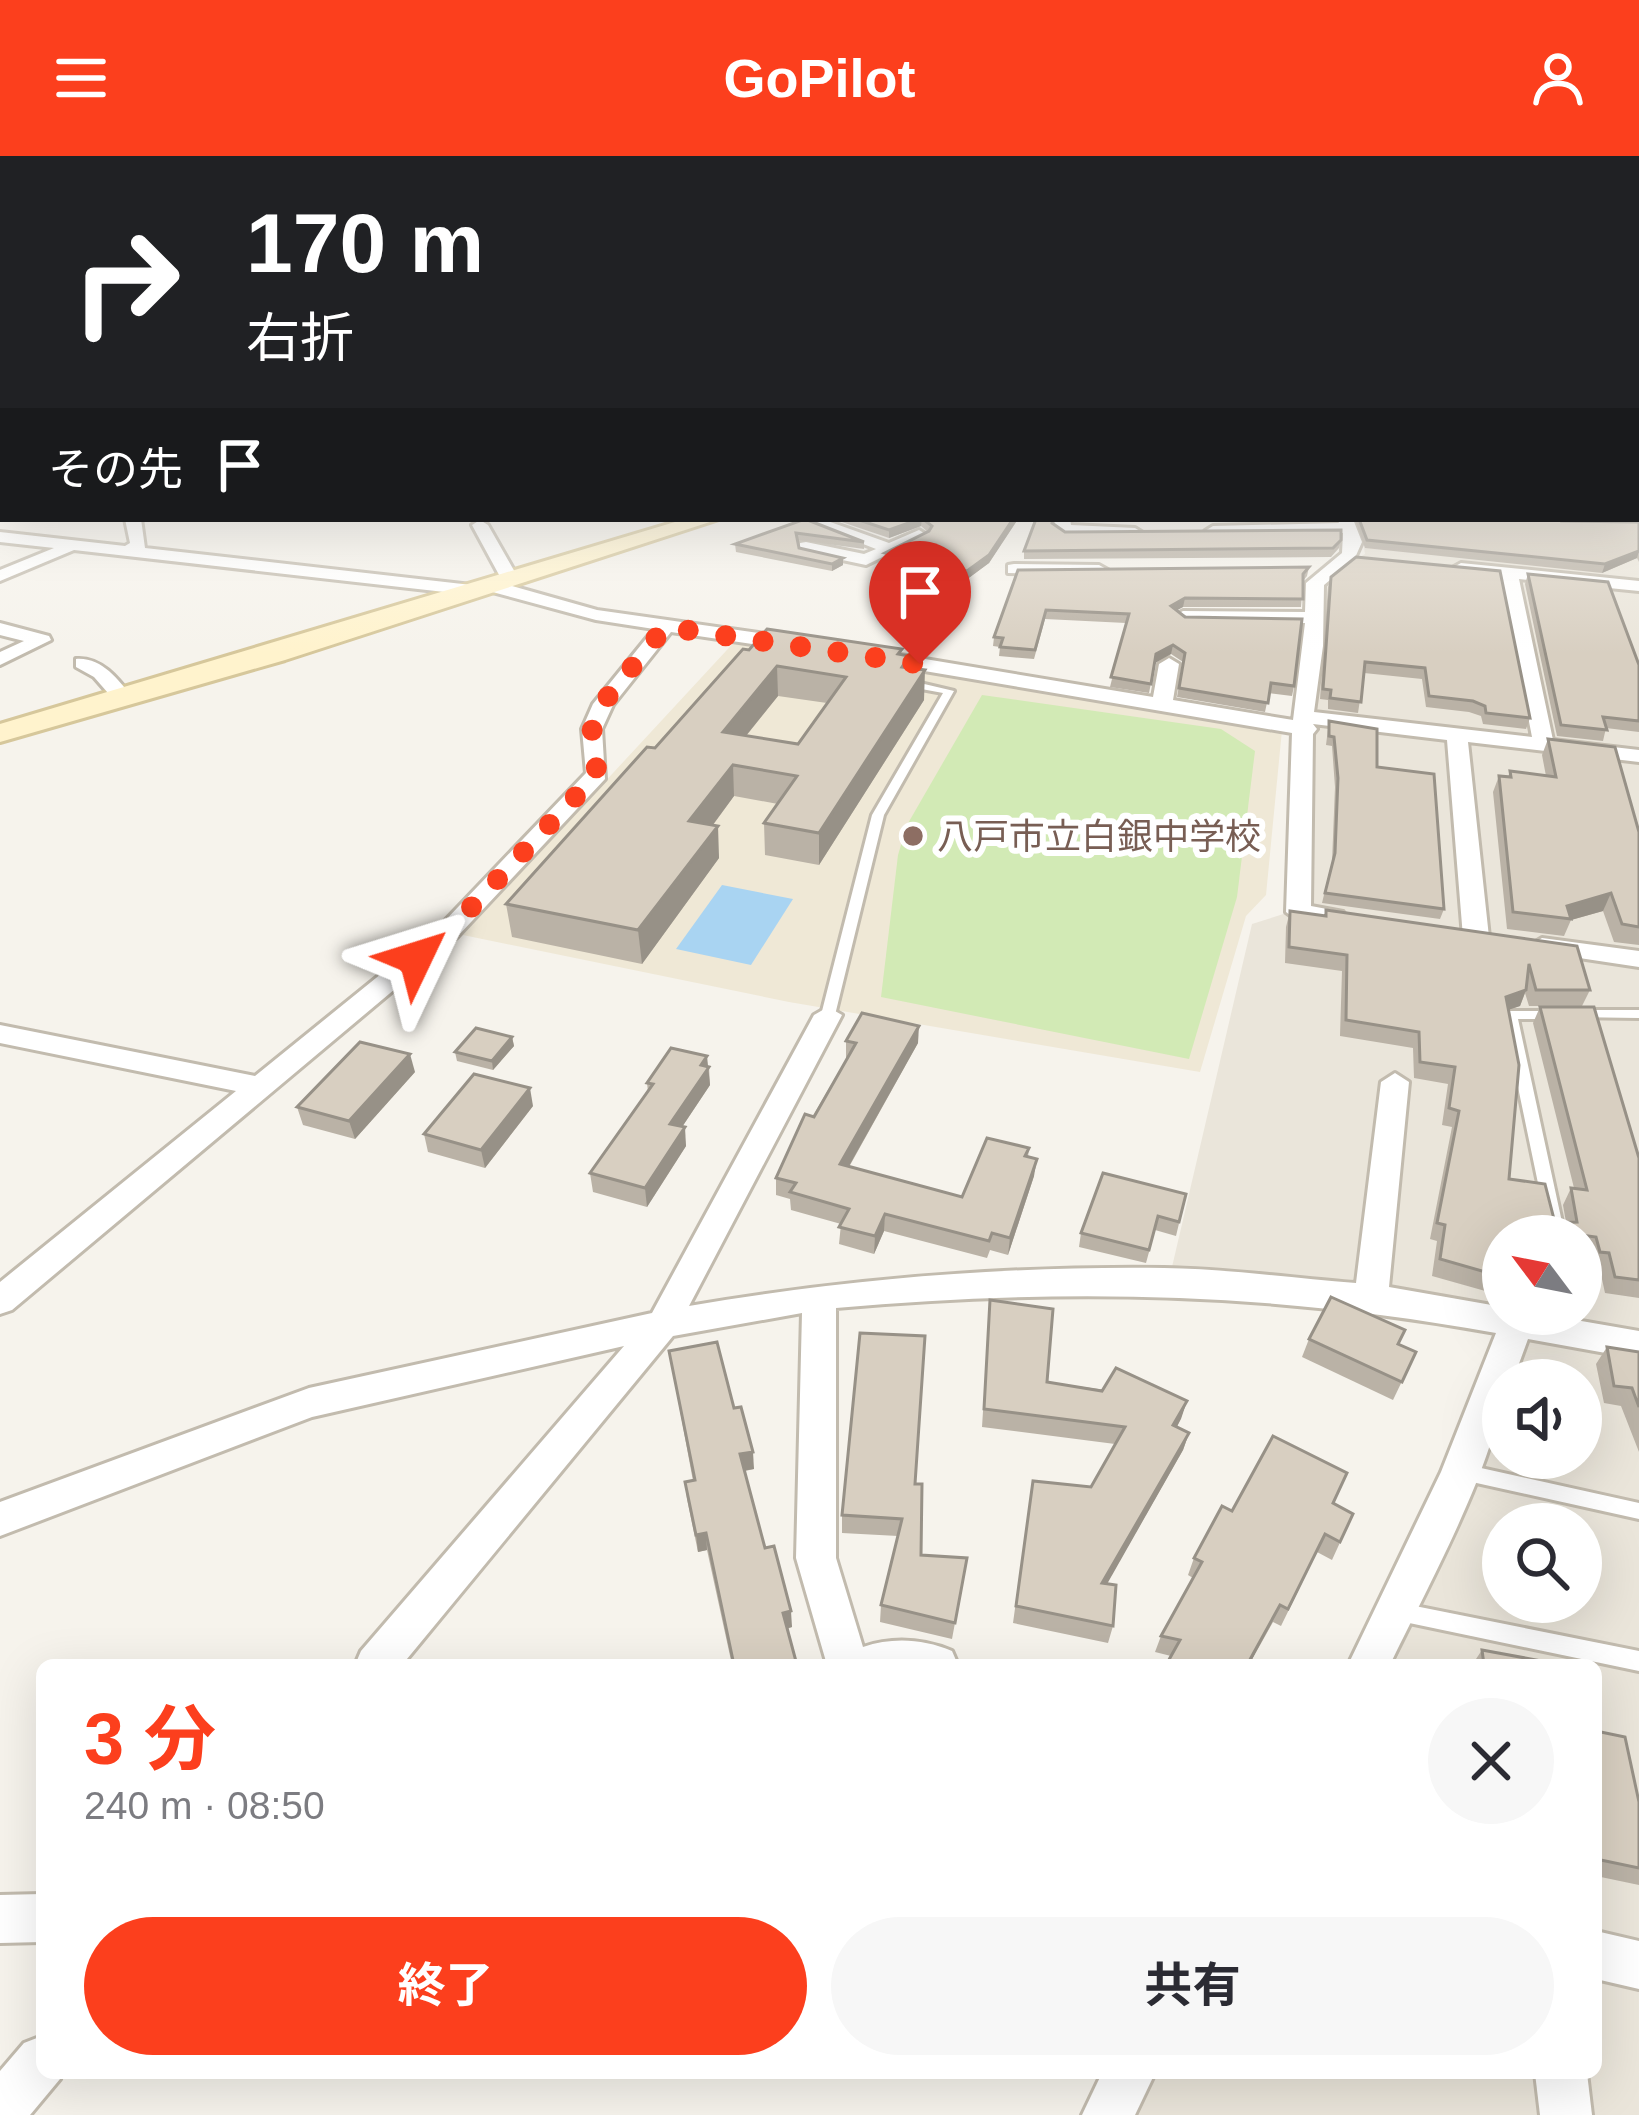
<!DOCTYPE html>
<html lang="ja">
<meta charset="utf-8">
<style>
body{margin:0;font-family:Helvetica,"Noto Sans JP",sans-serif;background:#f7f7f7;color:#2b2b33;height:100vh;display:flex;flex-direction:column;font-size:45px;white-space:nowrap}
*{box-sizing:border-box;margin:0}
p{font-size:39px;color:#7c7c81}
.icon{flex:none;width:66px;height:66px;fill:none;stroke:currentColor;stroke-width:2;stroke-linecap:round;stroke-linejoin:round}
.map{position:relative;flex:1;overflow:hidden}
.sheet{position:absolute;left:36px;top:1503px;width:1566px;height:420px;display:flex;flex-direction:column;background:#fff;border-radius:18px;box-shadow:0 12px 48px #0002}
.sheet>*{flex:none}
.banner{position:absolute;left:0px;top:0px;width:1641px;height:366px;box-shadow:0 12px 48px #0002;background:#202124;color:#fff;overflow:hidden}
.needle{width:78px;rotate:302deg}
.buttons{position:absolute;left:1482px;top:1059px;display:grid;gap:24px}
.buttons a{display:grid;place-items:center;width:120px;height:120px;border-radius:50%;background:#fff;box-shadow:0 12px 48px #0002;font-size:60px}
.pin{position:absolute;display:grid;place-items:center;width:102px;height:102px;color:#fff;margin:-123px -51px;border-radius:50% 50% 50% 0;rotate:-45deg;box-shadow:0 0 12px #0007}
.pin .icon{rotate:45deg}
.me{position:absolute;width:132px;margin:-66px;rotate:49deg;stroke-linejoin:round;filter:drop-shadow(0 0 9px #0008)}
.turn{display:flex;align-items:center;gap:42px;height:252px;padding:0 48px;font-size:54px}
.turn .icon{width:156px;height:156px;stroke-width:2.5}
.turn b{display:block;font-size:84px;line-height:102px}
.then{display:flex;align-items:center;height:114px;padding:0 48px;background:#0003;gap:24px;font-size:45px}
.round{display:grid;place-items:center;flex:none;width:126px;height:126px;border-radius:63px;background:#f7f7f7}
.head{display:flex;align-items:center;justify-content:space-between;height:204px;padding:0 48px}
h1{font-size:72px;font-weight:700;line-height:90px;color:#fc3f1d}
.action{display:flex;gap:24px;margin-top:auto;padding:24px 48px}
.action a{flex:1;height:138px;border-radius:72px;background:#fc3f1d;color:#fff;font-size:48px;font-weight:700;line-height:138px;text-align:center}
.action a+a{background:#f7f7f7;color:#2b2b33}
header{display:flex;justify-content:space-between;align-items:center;height:156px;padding:0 48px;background:#fc3f1d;color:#fff;font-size:54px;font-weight:700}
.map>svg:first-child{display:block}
.residential{fill:#eae5da;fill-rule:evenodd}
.education{fill:#efe8d6}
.green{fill:#d2eab5}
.water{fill:#a9d4f2}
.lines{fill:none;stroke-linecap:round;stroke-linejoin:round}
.lane-casing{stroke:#c2bbae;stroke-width:6}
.street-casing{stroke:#c2bbae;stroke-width:6}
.secondary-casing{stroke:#d6c79b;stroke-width:6}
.lane{fill:#fff;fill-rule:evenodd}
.street{fill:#fff;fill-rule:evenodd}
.secondary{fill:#fff3cd;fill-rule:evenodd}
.wall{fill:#bab2a6;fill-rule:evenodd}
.shaded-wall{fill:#979187}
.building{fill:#d8cfc1;stroke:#979187;stroke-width:3;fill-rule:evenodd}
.route{stroke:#fc3f1d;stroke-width:21;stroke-dasharray:0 37.8}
.education-dot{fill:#8d6e63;stroke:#fff;stroke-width:4.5}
.labels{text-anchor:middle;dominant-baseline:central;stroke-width:12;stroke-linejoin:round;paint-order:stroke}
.far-education-label{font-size:36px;fill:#785e54;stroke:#fff;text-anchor:start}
</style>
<header><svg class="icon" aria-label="menu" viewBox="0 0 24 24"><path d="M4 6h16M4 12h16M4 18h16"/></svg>GoPilot<svg class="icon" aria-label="person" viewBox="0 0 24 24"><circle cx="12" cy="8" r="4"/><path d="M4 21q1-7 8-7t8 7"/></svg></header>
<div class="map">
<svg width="1639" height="1959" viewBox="0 0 1639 1959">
<rect width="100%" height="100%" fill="#f6f3ec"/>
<path class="residential" d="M1639 255V1959H1137L1157 1917H1596V1509H1394L1503 1261V1302H1581V1224H1517L1537 1158H1581V1080H1503V1152L1393 1132 1172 1111 1252 768 1312 749 1313 536 1326 491 1325 429 1335 415 1365 398 1361 371 1638 363ZM1503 1368H1581V1446H1503Z"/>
<polygon class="education" points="738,482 1282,574 1266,739 1246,760 1200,916 789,846 463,779"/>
<polygon class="green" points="982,539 1221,573 1255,595 1237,741 1189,903 881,841 898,699 907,669"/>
<polygon class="water" points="722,729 793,743 751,809 676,793"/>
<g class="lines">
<defs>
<g id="lane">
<polygon points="920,527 954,535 884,659 835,859 828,863 823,862 821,859 872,659 943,537 916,532 916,528"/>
<polygon points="1576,854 1639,854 1639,862 1571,861 1569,858 1571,855"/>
<polygon points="1510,855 1552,855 1559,859 1552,863 1518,863 1565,1080 1549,1080 1503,859"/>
<polygon points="1463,1308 1639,1347 1639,1363 1463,1324 1456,1322 1454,1316 1456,1310"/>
<polygon points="1395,1446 1639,1495 1639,1515 1395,1464 1388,1462 1385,1455 1388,1448"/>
</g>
<g id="street">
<polygon points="1638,361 1639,371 1558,368 1550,363"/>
<polygon points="125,363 141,363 145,392 480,430 489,435 480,440 74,394 0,425 0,414 54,392 0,386 0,376 125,390 130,387"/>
<polygon points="799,363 822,363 889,387 919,374 927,379 866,409 800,395 800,387 806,386 864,398 876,393"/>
<polygon points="1054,363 1070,363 1071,369 1135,372 1143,377 1135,382 1064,379 1056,374"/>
<path d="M1337 363H1353L1362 386 1354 404 1324 429 1323 490 1314 556 1532 581 1501 421 1452 412 1461 407 1639 425V435L1519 423 1553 584 1639 594V606L1468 586 1489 781 1485 786H1467L1463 781 1447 584 1313 568 1317 573 1313 578 1311 750 1343 756 1347 761C1333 773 1299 768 1286 756L1292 577 871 506 861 500 871 494 1153 541 1159 508 1169 502 1179 508 1173 544 1293 564 1305 467 1183 465 1174 460 1183 455 1305 456 1306 427 1342 397 1343 377 1213 380 1205 375 1213 370 1339 367Z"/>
<polygon points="480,364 488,369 520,425 512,430 597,454 800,483 809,489 800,495 671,476 613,549 602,573 605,623 457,781 12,1154 0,1158 0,1126 236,935 0,887 0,869 255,920 439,771 586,617 582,573 593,548 654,473 596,464 489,435 489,427 504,428 472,369"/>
<polygon points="1014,408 1099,409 1108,414 1099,419 1008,417 1008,409"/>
<polygon points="0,467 49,480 51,484 0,509 0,496 24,485 0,479"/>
<path d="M76 503C101 501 118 523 132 541L129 545H115L94 521 76 511Z"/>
<polygon points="1542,782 1639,795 1639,811 1533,795 1529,790"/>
<path d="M828 851 842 859 689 1150C847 1123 1004 1110 1164 1112 1228 1113 1292 1122 1356 1127L1381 926 1395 917 1409 926 1389 1131 1503 1151V1158H1541L1639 1175V1203L1528 1183 1513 1224H1503C1503 1296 1423 1439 1390 1509H1348L1441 1316 1496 1177C1271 1136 1063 1132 836 1152V1402L863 1491C893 1481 923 1483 952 1495L958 1509H827L796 1402 802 1157 673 1180 402 1509H355L361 1495 624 1190 312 1261 0 1380V1346L309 1232 652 1157 814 859Z"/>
<polygon points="42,1738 42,1786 0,1787 0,1739"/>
<polygon points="1596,1775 1639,1785 1639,1833 1596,1823"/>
<polygon points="42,1880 42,1917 62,1917 60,1923 30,1959 0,1959 0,1915 24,1887"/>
<polygon points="1102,1917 1155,1917 1135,1959 1082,1959"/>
<polygon points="1535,1917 1587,1917 1592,1959 1540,1959"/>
</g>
<g id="secondary">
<rect x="1638" y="273" width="1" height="12"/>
<polygon points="685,363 719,363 285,504 0,586 0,568"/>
</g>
</defs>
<use href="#lane" class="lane-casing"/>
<use href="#street" class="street-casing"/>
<use href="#secondary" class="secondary-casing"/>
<use href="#lane" class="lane"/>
<use href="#street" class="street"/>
<use href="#secondary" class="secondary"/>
</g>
<g class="wall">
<polygon points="805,363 864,386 864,393 798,384 799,392 843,409 832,415 736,396 735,388"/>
<polygon points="833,363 1018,363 989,407 966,424 885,405 885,397 928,376 921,370 889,382"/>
<polygon points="1074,363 1143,363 1075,364"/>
<polygon points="1355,363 1558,363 1561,365 1639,366 1639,406 1637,402 1602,417 1365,392"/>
<polygon points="1053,367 1065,376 1341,384 1339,392 1331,401 1024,403 1024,395"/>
<polygon points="1309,411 1307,420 1303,425 1301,451 1183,451 1177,454 1294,530 1292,540 1269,537 1265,556 1177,541 1183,506 1171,498 1155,507 1149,537 1110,531 1126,467 1045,463 1034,503 999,500 1000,491 993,490 994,481 1018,414"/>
<polygon points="1528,418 1639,509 1639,576 1606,572 1603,585 1557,580 1525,428"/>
<polygon points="1331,421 1530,562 1526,573 1483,568 1481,560 1469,556 1426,551 1422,523 1364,517 1358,557 1328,553 1328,544 1320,543 1328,431"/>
<path d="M743 493 902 498 924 544 819 709 765 699 764 667 778 648 734 640 713 669 719 702 642 808 512 781 506 748 655 592ZM778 540 827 547 798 588 746 580Z"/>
<polygon points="1329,565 1377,611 1444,753 1440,763 1322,747 1332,706 1335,631 1332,590 1326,589"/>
<polygon points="1548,583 1639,676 1639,789 1614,786 1603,755 1571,764 1564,780 1507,773 1493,636 1499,620 1508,621 1510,615 1546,620 1542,599"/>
<polygon points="1326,754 1577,790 1590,834 1582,850 1529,850 1525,837 1520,850 1508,854 1509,1023 1555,1067 1566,1066 1563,1049 1571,1032 1574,1032 1533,867 1540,851 1639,1002 1639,1142 1605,1137 1600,1114 1591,1112 1587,1098 1581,1097 1581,1080 1503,1080 1503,1140 1432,1120 1437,1085 1430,1083 1452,971 1442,969 1448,928 1414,922 1413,892 1340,880 1342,815 1285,807 1286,771 1290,755 1324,760"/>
<polygon points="512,881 514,890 493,914 457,905 455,896"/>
<polygon points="846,885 918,887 849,1011 962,1041 1029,992 1028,1001 1034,1020 1008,1099 990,1094 987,1102 884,1075 874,1098 839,1088 841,1068 791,1054 790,1043 776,1039 776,1022 847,902 846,902"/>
<polygon points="709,911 710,929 682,971 686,990 647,1051 593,1036 590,1017 648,936 647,927"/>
<polygon points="415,916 355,983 303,969 297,951"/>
<polygon points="533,950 485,1012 428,996 424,978"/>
<polygon points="1186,1038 1176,1080 1155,1074 1146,1107 1079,1091 1081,1077"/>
<polygon points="990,1144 1047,1226 1187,1245 1177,1271 1189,1277 1183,1294 1107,1427 1113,1470 1108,1487 1013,1467 1030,1343 1091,1331 1115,1288 982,1271"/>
<polygon points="1309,1183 1398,1189 1416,1196 1393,1244 1302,1201"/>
<polygon points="1607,1191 1639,1196 1639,1296 1621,1250 1604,1247 1596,1208"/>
<polygon points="669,1195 734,1252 754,1313 745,1315 765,1392 792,1471 787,1473 797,1509 732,1509 707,1394 698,1396 687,1343 685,1326 693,1325"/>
<polygon points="915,1328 921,1399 967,1402 952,1483 880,1466 881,1449 898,1380 842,1377 842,1359"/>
<polygon points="1334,1347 1353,1358 1332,1404 1317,1396 1281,1470 1273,1466 1249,1509 1166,1509 1171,1500 1155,1496 1161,1480 1193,1422 1188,1419 1194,1402 1232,1355"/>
<polygon points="1482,1494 1563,1509 1472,1509"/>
<polygon points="1596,1575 1639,1646 1639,1729 1596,1720"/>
</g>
<g class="shaded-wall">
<polygon points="922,363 921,370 889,382 889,374"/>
<polygon points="1013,363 1018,363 989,407 966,424 967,415"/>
<polygon points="1639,395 1637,402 1602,417 1605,408"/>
<polygon points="843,402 843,409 832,415 832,408"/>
<polygon points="1185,442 1183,451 1170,458 1171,450"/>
<polygon points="1173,489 1171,498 1155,507 1156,498"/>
<polygon points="777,510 778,540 724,607 723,576"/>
<polygon points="925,514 924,544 819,709 819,677"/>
<polygon points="733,609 734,640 692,697 689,665"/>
<polygon points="718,670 719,702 642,808 638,774"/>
<polygon points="1611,737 1603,755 1571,764 1567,750"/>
<polygon points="1526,834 1520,850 1499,857 1506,841"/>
<polygon points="919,870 918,887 840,1026 840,1008"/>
<polygon points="512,881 514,890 493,914 492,905"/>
<polygon points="410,898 415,916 355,983 349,965"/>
<polygon points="707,900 710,929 672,986 670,968"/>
<polygon points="530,932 533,950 485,1012 481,994"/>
<polygon points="685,971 686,990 647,1051 645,1032"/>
<polygon points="1037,1003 1034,1020 1008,1099 1010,1082"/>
<polygon points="885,1058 884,1075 874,1098 875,1080"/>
<polygon points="1187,1245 1181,1263 1168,1287 1173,1269"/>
<polygon points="1189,1277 1183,1294 1098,1444 1102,1427"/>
<polygon points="753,1296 754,1313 742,1315 740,1298"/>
<polygon points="706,1377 707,1394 698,1396 696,1379"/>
<polygon points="1280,1449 1249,1509 1247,1509"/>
<polygon points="791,1455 792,1471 784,1473 783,1457"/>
</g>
<g class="building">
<polygon points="1638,279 1639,280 1638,329"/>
<polygon points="805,363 864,386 796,377 799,392 843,402 832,408 735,388"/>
<polygon points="856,363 920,363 889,374"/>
<polygon points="923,363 1013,363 989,399 967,415 885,397 929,375 932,370"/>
<polygon points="1036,363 1053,363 1052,367 1065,376 1341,374 1341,384 1333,392 1024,395"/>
<polygon points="1359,363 1558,363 1561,365 1639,366 1639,395 1605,408 1367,384"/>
<polygon points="1356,401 1500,415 1530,562 1486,557 1485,550 1473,545 1429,540 1425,512 1365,506 1361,546 1330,542 1331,534 1323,533 1331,421"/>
<polygon points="1309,411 1303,418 1303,443 1185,442 1171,450 1185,461 1302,463 1294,530 1271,527 1268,547 1179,532 1185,497 1173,489 1156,498 1151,528 1111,521 1129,458 1046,454 1035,494 1000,491 1003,482 994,481 1018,414"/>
<polygon points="1528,418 1608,426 1639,509 1639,565 1603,561 1607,574 1561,569"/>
<path d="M767 473 902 493 898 498 909 500 902 511 925 514 819 677 764 667 797 620 733 609 689 665 718 670 638 774 506 748 647 591 655 592 743 493 749 494ZM777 510 846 521 798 588 723 576Z"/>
<polygon points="1329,565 1377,573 1377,611 1434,618 1444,753 1325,737 1335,697 1338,622 1334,581 1329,580"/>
<polygon points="1548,583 1615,591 1639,676 1639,771 1622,768 1611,737 1567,750 1571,763 1513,756 1499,620 1511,621 1510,615 1556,621"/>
<polygon points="1326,754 1577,790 1590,834 1536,834 1529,808 1526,834 1506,841 1519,909 1509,1023 1545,1028 1555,1067 1577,1066 1571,1032 1587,1034 1540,851 1594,851 1639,1002 1639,1124 1615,1121 1609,1097 1600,1096 1596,1081 1523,1071 1522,1080 1503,1080 1503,1121 1440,1103 1445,1069 1437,1067 1459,955 1449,952 1455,911 1420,906 1419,876 1346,864 1347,799 1289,791 1290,755 1326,760"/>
<polygon points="862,857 919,870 840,1008 962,1041 987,982 1029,992 1025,1000 1037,1003 1010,1082 992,1077 989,1085 885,1058 875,1080 839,1071 849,1053 790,1036 796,1027 776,1022 805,958 814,961 856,887 846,885"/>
<polygon points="476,872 512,881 492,905 455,896"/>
<polygon points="360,886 410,898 349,965 297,951"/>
<polygon points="671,892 707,900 701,909 709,911 670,968 685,971 645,1032 590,1017 653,928 647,927"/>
<polygon points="474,918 530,932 481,994 424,978"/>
<polygon points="1103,1017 1186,1038 1179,1066 1158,1060 1149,1094 1081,1077"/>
<polygon points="1331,1141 1405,1174 1398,1188 1416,1196 1402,1226 1309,1183"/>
<polygon points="990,1144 1053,1153 1047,1226 1102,1235 1116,1212 1187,1245 1173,1269 1189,1277 1102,1427 1116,1429 1113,1470 1016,1450 1033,1325 1091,1331 1125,1271 984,1253"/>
<polygon points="860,1177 925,1180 915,1328 922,1328 921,1399 967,1402 955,1467 881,1449 902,1363 842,1359"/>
<polygon points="717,1186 734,1252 741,1251 753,1296 740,1298 765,1392 774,1390 791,1455 783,1457 797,1509 734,1509 706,1377 696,1379 685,1326 695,1324 669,1195"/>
<polygon points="1607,1191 1639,1196 1639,1251 1632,1232 1614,1230"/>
<polygon points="1273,1280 1347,1317 1333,1347 1353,1358 1340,1386 1325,1378 1288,1453 1280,1449 1247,1509 1166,1509 1180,1484 1161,1480 1202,1406 1194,1402 1222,1350 1232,1355"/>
<polygon points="1482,1494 1563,1509 1484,1509"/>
<polygon points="1596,1575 1625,1581 1639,1646 1639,1712 1596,1703"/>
</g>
<linearGradient id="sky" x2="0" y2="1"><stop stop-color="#8fc1ec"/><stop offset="0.45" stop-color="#fbfaf6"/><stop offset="1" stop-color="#fbfaf6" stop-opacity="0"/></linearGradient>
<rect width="1639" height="498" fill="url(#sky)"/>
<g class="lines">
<polyline class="route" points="416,802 448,776 597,618 592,573 602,548 665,471 920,508"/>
</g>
<circle class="education-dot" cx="913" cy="680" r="12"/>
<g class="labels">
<g class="far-education-label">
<text x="937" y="680">八戸市立白銀中学校</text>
</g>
</g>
</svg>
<div class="buttons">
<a><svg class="needle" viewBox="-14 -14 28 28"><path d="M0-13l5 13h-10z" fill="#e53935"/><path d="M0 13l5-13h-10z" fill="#7c7c81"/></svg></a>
<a><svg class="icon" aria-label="sound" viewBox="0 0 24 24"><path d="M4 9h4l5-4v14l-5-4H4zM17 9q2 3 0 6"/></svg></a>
<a><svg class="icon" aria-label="search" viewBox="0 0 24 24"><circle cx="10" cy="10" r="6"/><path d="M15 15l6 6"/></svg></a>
</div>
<div class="pin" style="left:920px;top:508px;background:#d93025"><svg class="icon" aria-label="arrive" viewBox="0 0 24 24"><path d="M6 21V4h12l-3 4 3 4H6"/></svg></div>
<svg class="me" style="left:416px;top:802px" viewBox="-20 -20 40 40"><path d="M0-17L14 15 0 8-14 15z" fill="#fc3f1d" stroke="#fff" stroke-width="4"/></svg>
<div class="banner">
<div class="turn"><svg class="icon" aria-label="right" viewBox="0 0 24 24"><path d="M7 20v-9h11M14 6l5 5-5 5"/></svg><div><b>170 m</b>右折</div></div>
<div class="then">その先<svg class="icon" aria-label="arrive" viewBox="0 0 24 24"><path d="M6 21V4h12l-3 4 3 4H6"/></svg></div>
</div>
<section class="sheet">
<div class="head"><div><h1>3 分</h1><p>240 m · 08:50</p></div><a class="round"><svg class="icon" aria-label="close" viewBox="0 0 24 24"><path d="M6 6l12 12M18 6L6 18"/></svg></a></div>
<div class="action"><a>終了</a><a>共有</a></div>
</section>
</div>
